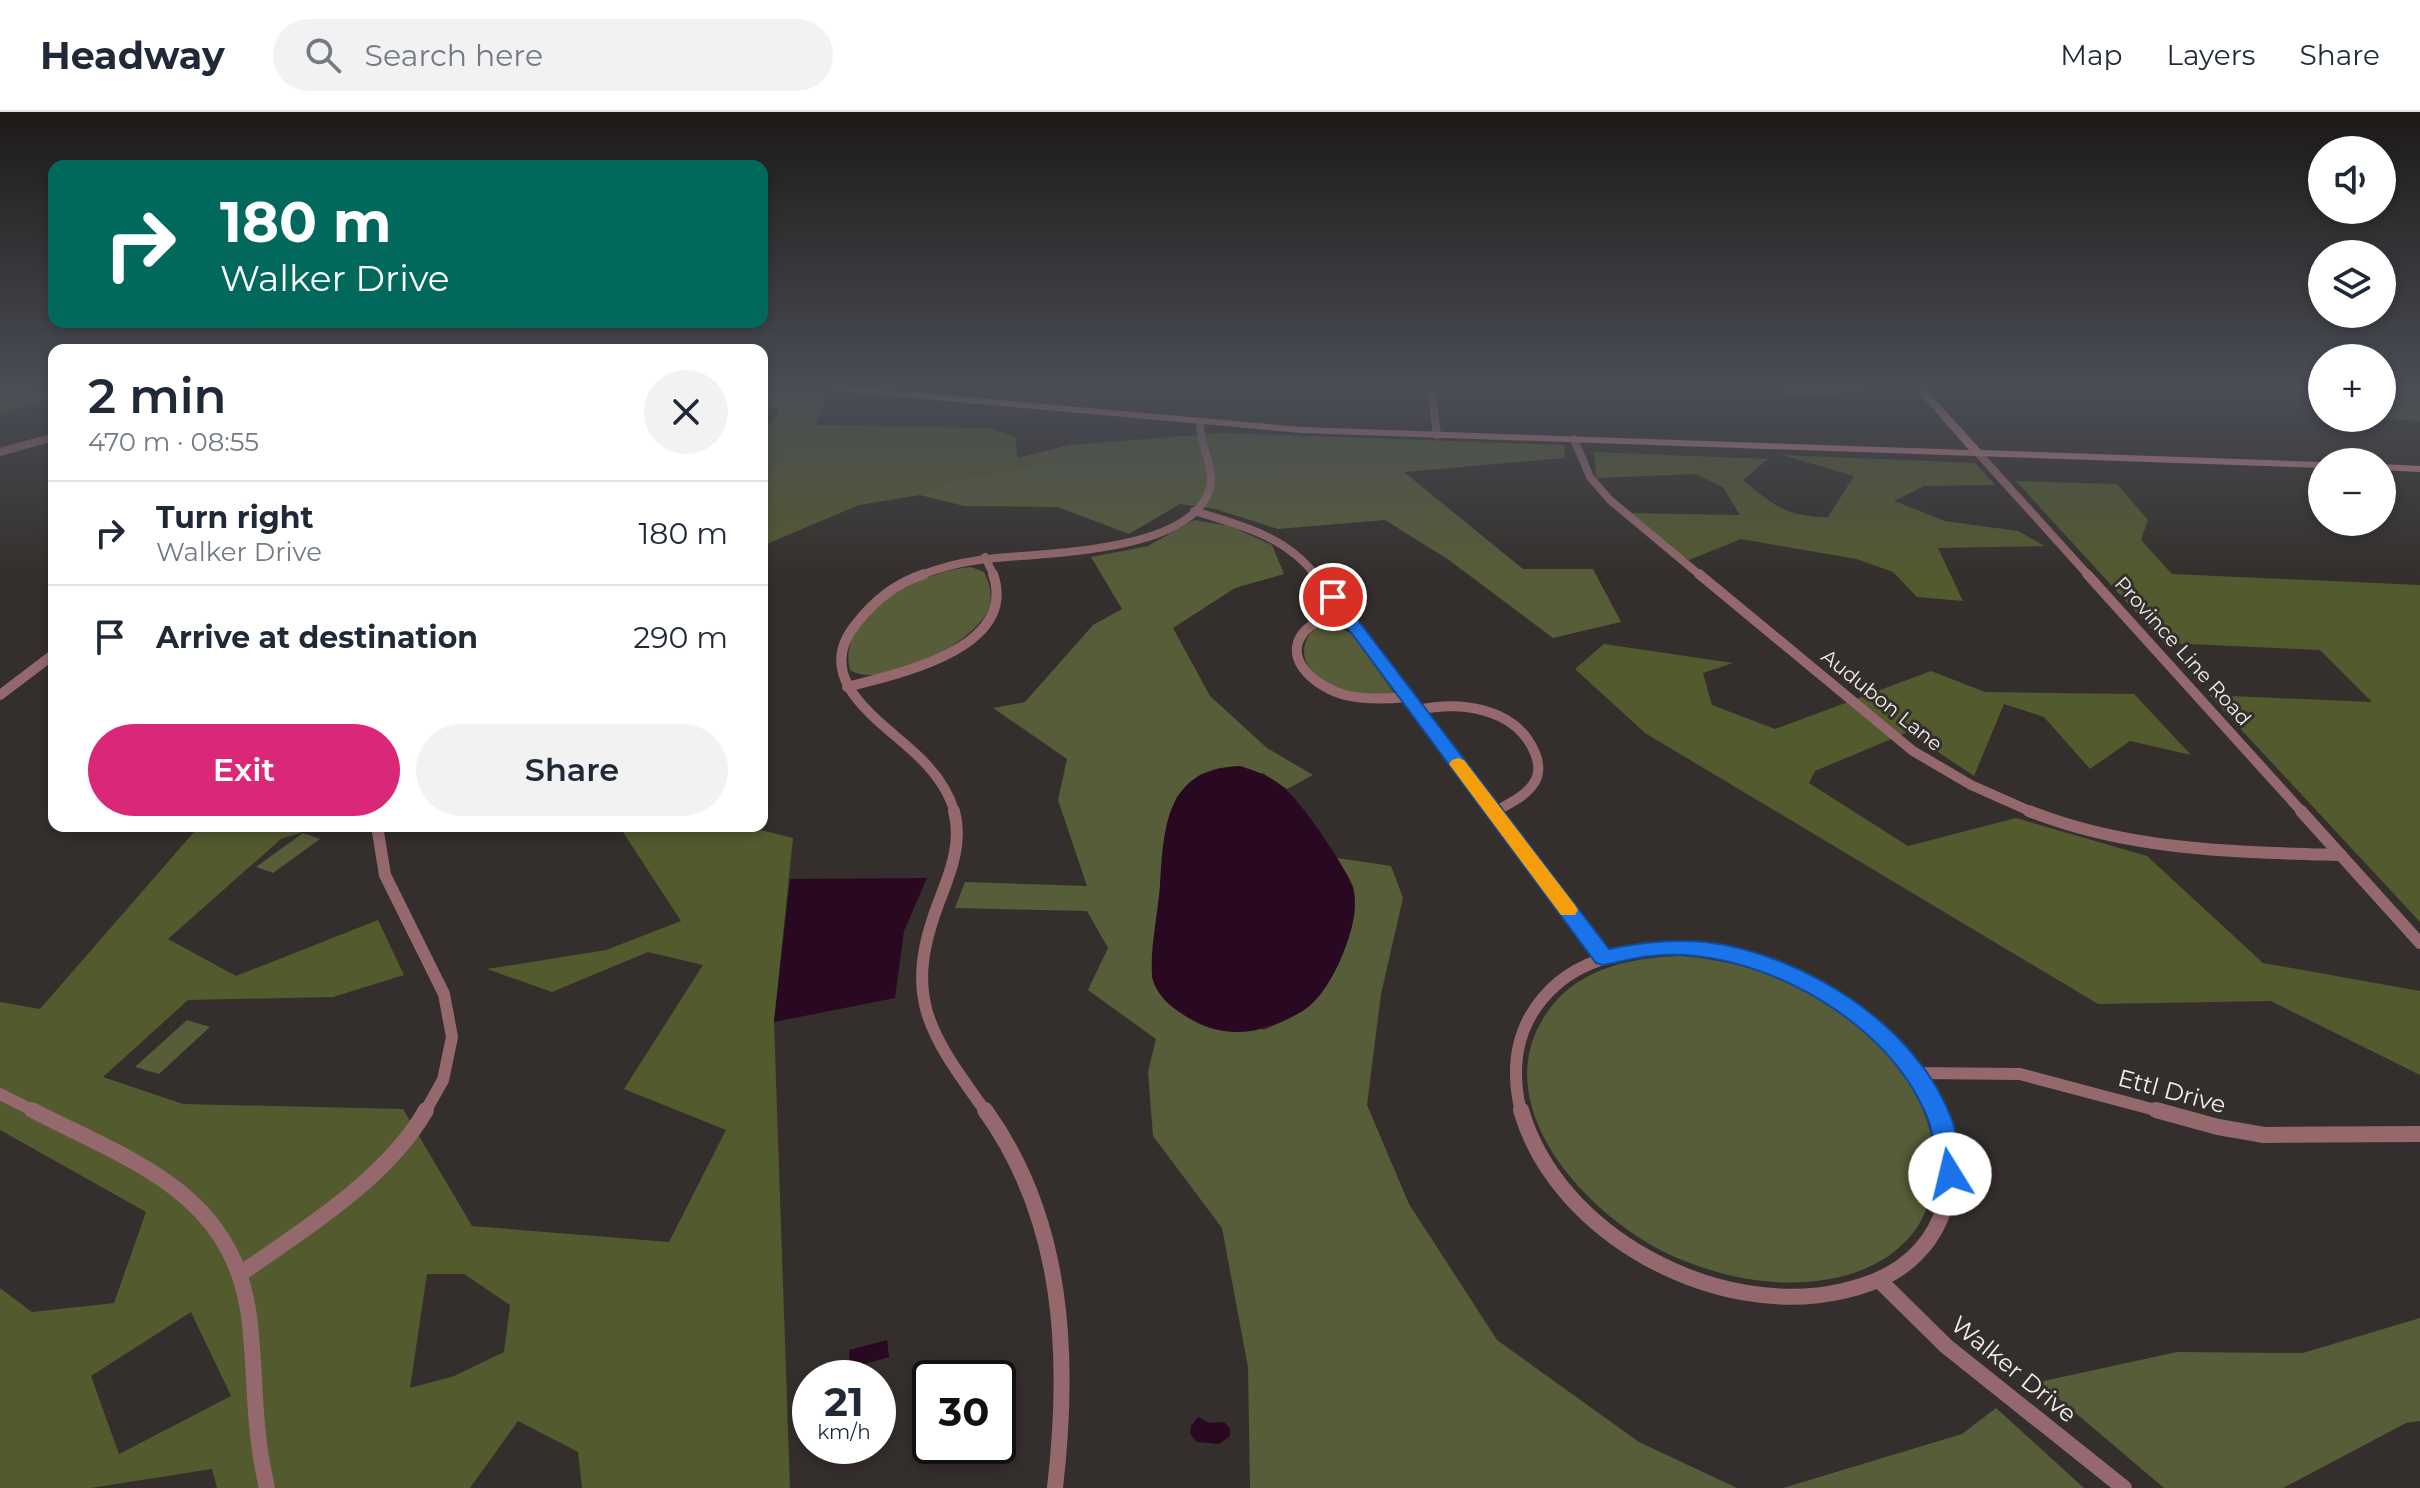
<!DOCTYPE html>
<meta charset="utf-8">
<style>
body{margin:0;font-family:Montserrat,sans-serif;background:#f2f2f3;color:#1f2937;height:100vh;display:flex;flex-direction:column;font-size:30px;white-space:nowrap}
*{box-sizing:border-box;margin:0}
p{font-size:26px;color:#747a83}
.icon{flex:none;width:44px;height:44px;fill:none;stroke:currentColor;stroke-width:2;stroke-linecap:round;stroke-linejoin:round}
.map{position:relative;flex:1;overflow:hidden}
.details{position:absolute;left:48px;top:232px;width:720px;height:488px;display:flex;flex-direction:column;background:#fff;border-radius:16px;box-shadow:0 4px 12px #0003}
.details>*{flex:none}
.guide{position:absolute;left:48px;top:48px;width:720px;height:168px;border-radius:16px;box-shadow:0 4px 12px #0003;background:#00695c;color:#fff;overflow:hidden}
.fabs{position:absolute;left:2308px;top:24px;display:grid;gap:16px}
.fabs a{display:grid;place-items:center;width:88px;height:88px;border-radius:50%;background:#fff;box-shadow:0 4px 12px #0003;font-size:40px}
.speed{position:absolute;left:792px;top:1248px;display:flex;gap:16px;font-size:40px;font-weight:700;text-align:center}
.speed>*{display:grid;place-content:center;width:104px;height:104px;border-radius:50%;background:#fff;box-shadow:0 4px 12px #0003;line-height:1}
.speed small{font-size:20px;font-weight:400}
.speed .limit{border:4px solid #111;border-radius:12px;background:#fff;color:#111}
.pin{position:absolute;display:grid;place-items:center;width:68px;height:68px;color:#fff;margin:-34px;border:4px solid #fff;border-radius:50%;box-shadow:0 2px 8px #0007}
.me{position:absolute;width:88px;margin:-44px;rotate:351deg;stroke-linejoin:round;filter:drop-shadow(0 0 6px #0008)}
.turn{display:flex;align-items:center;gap:28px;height:168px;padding:0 40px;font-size:36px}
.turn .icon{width:104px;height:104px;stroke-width:2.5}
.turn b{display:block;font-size:56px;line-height:68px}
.round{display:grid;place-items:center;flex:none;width:84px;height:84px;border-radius:42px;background:#f2f2f3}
.summary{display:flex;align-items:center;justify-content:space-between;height:136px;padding:0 40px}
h1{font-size:48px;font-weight:600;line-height:60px}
.button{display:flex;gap:16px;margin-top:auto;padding:16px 40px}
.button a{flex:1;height:92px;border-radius:48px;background:#db2777;color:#fff;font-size:32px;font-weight:600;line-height:92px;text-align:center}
.button a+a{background:#f2f2f3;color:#1f2937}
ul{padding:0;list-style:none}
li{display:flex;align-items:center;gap:24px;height:104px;padding:0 40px;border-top:2px solid #e0e1e3}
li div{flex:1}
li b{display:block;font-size:30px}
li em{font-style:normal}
header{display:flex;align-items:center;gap:48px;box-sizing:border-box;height:112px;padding:0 40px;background:#fff;border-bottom:2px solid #e0e1e3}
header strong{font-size:38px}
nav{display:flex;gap:44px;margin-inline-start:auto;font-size:28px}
.search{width:560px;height:72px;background:#f2f2f3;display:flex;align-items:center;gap:20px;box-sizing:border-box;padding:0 28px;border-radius:44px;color:#747a83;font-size:30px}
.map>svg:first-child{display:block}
.green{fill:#575d38}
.forest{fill:#535a2e;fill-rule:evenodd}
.water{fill:#290921}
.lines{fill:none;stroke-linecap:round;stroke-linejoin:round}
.street-far3{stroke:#94686c;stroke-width:8}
.street-far2{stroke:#94686c;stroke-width:10}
.street-far1{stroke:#94686c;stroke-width:12}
.street{stroke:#94686c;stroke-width:16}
.secondary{fill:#cc878d;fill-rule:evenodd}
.route{fill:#1a73e8;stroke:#114b97;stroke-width:2}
.slow{fill:#f59e0b}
.labels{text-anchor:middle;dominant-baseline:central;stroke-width:6;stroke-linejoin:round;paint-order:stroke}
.street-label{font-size:20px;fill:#f2eeec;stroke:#342f2c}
.near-street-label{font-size:24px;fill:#f2eeec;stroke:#342f2c}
</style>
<header>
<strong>Headway</strong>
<div class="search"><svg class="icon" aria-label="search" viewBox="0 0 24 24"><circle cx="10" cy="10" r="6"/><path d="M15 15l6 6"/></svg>Search here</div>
<nav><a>Map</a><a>Layers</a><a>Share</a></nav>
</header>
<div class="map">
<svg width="2420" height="1376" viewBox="0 0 2420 1376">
<rect width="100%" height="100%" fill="#342f2c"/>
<g class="green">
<polygon points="1224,321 1565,333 1564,346 1404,360 1523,457 1593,457 1621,510 1553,526 1449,448 1385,408 1278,417 1215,397 1180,392 1129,422 1058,395 964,394 920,383 952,367 1034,354 1017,346 1069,333"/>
<path d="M1194 408 1230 414 1272 433 1284 462 1235 476 1173 516 1210 584 1267 636 1313 663 1287 677 1263 661 1201 662 1176 686 1152 866 1264 918C1279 911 1296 905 1309 894 1335 873 1363 807 1353 774 1349 764 1342 755 1337 746L1391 754 1403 786 1381 882 1367 993 1409 1092 1497 1228 1639 1330 1737 1376H1250L1248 1255 1222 1116 1153 1024 1148 960 1156 927 1088 878 1108 836 1087 799 955 796 965 770 1087 774 1058 688 1067 647 993 596 1025 590 1093 513 1122 497 1091 445 1148 434Z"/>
<path d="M971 455 984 460C990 472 993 483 989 496 976 531 882 579 850 558 835 501 925 458 971 455Z"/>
<path d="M1334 513 1352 522 1394 581C1386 583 1377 586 1369 585 1343 582 1289 560 1308 525 1314 515 1323 514 1334 513Z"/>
<polygon points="303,721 320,727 273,761 256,755"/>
<path d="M1682 844C1716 847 1749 854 1781 868 1866 903 1962 995 1927 1095 1913 1136 1871 1160 1830 1167 1780 1176 1729 1167 1682 1148 1594 1113 1476 992 1551 895 1582 855 1634 845 1682 844Z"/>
<polygon points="187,908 210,915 159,962 135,955"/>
<polygon points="2420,1206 2420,1309 2406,1311 2283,1376 2164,1376 2039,1270 2177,1240 2303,1241"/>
<polygon points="1996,1296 2084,1376 1783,1376 1962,1322"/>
</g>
<g class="forest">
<polygon points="54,274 54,286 0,301 0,275"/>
<polygon points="1777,274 1900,274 1902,277 1789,285"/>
<polygon points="2382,275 2420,275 2420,309 2366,306 2382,306"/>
<polygon points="762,277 827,283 815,313 988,316 1016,325 1017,345 1036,354 952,367 920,383 859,393 762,434 762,315 772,310 779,297 762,294"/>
<path d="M1594 340 1768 347 1743 368C1774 394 1787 405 1828 405L1854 364 1782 343 1975 351 1995 373 1924 374 1894 389 1945 409 2018 419 2045 434 1938 436 1963 489 1917 485 1893 460 1857 447 1741 427 1689 448 1655 427 1624 401 1740 403 1723 375 1695 362 1596 366Z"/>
<polygon points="2016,369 2117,372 2148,408 2141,428 2172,462 2420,473 2420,810 2209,583 2372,590 2320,538 2164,531"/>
<polygon points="1604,532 1733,551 1703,561 1712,593 1775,617 1931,559 1985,580 2134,582 2191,643 2130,629 2090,657 2044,605 2004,592 1974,664 1908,620 1815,659 1809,671 1908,734 2016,706 2147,744 2263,851 2420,879 2420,963 2271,889 2098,892 1645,621 1575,557"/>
<path d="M206 714H321L281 727 168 827 236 864 378 808 404 863 333 885 188 888 103 965 183 992 403 997 472 1114 669 1130 726 1018 624 977 703 853 648 840 552 880 487 857 606 838 681 809 619 714H745L793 726 774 910 790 1376H582L578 1340 518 1309 470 1376H217L212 1357 91 1376H0V1176L32 1200 114 1191 146 1100 0 1018V890L40 897 194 720ZM427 1162H464L510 1193 504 1240 454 1264 410 1276ZM191 1200 231 1284 119 1342 91 1264Z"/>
</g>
<g class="water">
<path d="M1240 654C1256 659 1270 664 1283 675 1299 686 1346 755 1352 774 1361 799 1347 832 1337 855 1329 871 1319 888 1304 898 1258 925 1219 930 1175 897 1165 890 1153 876 1152 863 1150 836 1158 801 1160 773 1162 743 1163 697 1185 675 1200 659 1219 655 1240 654Z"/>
<polygon points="927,766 904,819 895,886 774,910 790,767"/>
<polygon points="887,1228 889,1245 850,1256 849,1238"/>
<polygon points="1198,1305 1209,1311 1224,1310 1230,1316 1230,1324 1219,1332 1197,1330 1190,1322 1191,1314"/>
</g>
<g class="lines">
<g class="street-far3">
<polyline points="1431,274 1437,323"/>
<polyline points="1574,327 1590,365 1610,388 1701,464"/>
<polyline points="0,340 54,325"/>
<polyline points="1978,341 2089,464"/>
<path d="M1194 399C1240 413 1286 424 1316 464"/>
<polyline points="985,445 994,464"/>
<path d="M919 464C938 456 958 451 979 448 1034 440 1191 444 1210 376 1215 355 1199 332 1200 310"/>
</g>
<g class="street-far2">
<path d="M924 462C895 472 875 488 856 512 808 571 889 613 923 649 938 664 949 681 955 701"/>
<polyline points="1315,462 1495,701"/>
<polyline points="1699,462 1913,639 1971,673 2034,701"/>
<polyline points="2087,462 2303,701"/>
<path d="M1343 499C1330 505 1314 509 1304 520 1280 549 1321 577 1345 583 1365 588 1387 587 1408 585"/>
<path d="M847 575C897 562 1019 537 993 462"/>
<polyline points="0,583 54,542"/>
<path d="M1417 598C1460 589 1516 595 1535 641 1539 651 1540 662 1534 671 1525 685 1508 692 1494 700"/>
</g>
<g class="street-far1">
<path d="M954 699C962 728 952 756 942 782 901 884 927 918 986 1000"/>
<polyline points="1494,699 1604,845"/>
<path d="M2029 699C2130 739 2234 740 2341 743"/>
<polyline points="2301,699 2420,831"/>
<polyline points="377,714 385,763 444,882 452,925 443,968 425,1000"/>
<polyline points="1915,961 2020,962 2163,1000"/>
<polyline points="0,982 36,1000"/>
<path d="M1521 1000C1511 959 1515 919 1543 886 1563 862 1592 848 1622 842 1739 815 1891 888 1938 1000"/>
</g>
<g class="street">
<path d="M32 998C135 1051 236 1081 250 1212 256 1270 253 1317 267 1376"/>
<path d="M985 998C1065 1109 1070 1246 1055 1376"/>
<path d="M1521 998C1557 1124 1718 1208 1843 1179 1878 1171 1908 1157 1929 1127 1948 1100 1953 1065 1948 1033 1946 1022 1941 1010 1937 998"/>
<polyline points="2156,998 2218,1015 2264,1023 2420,1022"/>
<path d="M240 1162C302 1119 388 1066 426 998"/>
<polyline points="1880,1169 1946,1234 2124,1376"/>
</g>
<g class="secondary">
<polygon points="807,274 844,274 1302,315 1969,338 1913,274 1923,274 1981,338 2324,350 2322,356 1302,321 812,277"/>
<polygon points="2382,352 2420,354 2420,360 2382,358"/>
</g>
</g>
<linearGradient id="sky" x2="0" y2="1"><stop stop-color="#1d1a18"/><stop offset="0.59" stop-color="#4a4d56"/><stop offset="1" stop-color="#4a4d56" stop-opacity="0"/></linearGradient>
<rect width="2420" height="466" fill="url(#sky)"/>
<path class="route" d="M1333 481 1338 482 1609 837C1641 830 1672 827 1705 830 1803 841 1918 914 1952 1008 1958 1024 1959 1044 1962 1062L1959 1069 1950 1072 1942 1069C1933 1051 1936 1029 1929 1010 1924 996 1914 978 1906 966 1855 892 1743 834 1652 844 1636 845 1620 850 1604 853L1596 851 1327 488 1325 485Z"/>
<polygon class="slow" points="1458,646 1464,648 1575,793 1578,798 1575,803 1561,803 1452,656 1449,652 1452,648"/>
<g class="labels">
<g class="street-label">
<text transform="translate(2183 539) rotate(48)">Province Line Road</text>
<text transform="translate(1882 588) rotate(39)">Audubon Lane</text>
</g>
<g class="near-street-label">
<text transform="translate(2172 979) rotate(15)">Ettl Drive</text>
<text transform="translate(2014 1257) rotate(39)">Walker Drive</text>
</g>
</g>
</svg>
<div class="fabs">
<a><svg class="icon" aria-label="sound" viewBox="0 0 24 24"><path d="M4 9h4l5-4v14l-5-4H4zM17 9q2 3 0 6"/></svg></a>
<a><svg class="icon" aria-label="layers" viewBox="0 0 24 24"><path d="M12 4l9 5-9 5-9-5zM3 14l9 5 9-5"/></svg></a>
<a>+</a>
<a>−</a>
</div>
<div class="speed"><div>21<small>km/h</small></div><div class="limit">30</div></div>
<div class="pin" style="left:1333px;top:485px;background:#d93025"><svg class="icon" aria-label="arrive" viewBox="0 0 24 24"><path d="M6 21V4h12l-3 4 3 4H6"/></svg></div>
<svg class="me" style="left:1950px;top:1062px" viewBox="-20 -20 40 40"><circle r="19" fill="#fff"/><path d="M0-13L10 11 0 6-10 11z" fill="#1a73e8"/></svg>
<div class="guide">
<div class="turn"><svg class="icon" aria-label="right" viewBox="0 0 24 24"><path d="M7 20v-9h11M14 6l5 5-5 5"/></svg><div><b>180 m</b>Walker Drive</div></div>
</div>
<section class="details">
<div class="summary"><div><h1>2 min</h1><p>470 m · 08:55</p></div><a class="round"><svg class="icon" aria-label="close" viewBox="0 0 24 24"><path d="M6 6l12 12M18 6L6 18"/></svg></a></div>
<ul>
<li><svg class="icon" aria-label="right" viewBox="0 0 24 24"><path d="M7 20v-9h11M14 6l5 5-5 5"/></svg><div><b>Turn right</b><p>Walker Drive</p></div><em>180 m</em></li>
<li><svg class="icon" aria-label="arrive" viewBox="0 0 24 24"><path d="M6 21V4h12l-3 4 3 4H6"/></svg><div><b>Arrive at destination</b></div><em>290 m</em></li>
</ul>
<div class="button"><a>Exit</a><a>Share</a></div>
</section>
</div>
